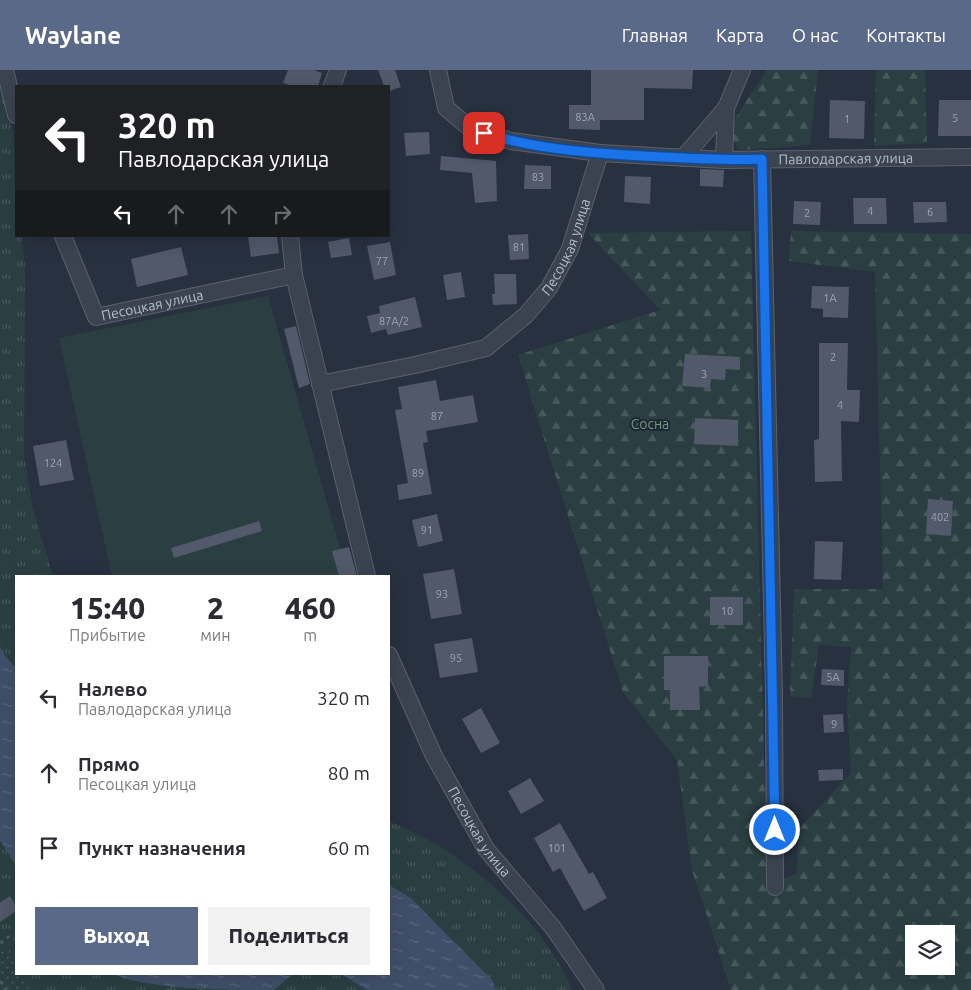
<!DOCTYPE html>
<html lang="ru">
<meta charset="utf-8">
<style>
body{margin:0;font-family:Ubuntu,sans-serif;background:#f2f2f3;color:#2b2b33;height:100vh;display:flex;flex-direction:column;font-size:19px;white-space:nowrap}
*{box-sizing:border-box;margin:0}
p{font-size:16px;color:#7c7c81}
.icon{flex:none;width:28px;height:28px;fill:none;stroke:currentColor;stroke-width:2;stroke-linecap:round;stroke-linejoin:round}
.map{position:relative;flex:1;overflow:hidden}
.panel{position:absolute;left:15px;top:505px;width:375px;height:400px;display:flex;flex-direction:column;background:#fff;border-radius:0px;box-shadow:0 5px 20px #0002}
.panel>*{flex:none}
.banner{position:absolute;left:15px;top:15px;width:375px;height:152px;border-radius:0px;box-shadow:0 5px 20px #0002;background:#202124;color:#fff;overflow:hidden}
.fabs{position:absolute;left:905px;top:855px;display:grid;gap:10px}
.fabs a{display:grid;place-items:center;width:50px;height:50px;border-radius:0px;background:#fff;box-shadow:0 5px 20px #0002;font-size:25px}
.pin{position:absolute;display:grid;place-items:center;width:42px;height:42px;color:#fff;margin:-21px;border-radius:10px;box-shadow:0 2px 8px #0006}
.me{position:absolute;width:55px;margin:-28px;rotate:0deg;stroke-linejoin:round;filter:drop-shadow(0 0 4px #0008)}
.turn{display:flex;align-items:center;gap:18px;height:105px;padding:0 20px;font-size:22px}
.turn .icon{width:65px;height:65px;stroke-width:2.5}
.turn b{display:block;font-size:35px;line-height:42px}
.lanes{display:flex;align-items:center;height:48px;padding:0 20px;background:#0003;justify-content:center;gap:25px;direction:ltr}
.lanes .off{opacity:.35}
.eta{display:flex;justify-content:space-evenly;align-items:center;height:85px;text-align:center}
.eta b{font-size:30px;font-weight:800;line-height:35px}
.button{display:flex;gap:10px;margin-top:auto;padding:10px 20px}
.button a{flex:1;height:58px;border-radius:0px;background:#5b6989;color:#fff;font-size:20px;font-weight:800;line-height:58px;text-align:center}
.button a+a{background:#f2f2f3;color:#2b2b33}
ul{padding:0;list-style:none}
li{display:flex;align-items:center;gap:15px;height:75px;padding:0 20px}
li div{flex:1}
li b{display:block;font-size:19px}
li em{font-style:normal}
header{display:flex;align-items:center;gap:30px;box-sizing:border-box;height:70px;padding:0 25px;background:#5b6989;color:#fff}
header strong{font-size:24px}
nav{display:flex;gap:28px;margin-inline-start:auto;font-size:18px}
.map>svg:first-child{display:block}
.grass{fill:url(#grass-dots)}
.forest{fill:url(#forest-firs);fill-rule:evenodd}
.park{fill:url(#park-tufts)}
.pitch{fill:#2b3f42}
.water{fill:url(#water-ripples)}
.building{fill:#51596a}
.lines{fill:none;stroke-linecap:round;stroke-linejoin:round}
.street-casing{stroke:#5a616d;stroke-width:18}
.path{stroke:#4a5c60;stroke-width:2.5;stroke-dasharray:4 4;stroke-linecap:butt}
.street{stroke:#3c4350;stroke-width:16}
.route-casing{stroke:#114b97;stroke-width:12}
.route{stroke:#1a73e8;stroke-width:9}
.labels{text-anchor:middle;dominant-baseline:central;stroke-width:4;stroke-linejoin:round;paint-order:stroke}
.number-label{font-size:11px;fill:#9ea5b2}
.street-label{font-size:14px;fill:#b8beca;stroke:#202835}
.park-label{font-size:14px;fill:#71997d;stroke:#202835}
</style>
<header>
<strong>Waylane</strong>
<nav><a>Главная</a><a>Карта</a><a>О нас</a><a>Контакты</a></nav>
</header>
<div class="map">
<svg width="971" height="920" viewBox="0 0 971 920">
<defs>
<pattern id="grass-dots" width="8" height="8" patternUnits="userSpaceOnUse" patternTransform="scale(1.25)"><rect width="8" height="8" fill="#2b3f42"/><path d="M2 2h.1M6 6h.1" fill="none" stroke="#48595c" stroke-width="1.8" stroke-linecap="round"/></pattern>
<pattern id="forest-firs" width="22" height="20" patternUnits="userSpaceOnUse" patternTransform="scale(1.25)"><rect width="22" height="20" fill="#2b3f42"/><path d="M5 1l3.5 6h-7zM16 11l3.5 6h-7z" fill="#48595c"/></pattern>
<pattern id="park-tufts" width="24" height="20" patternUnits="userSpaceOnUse" patternTransform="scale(1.25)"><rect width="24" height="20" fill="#2b3f42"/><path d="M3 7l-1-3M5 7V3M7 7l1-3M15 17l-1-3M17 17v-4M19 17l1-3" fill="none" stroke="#48595c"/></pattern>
<pattern id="water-ripples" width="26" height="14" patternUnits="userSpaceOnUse" patternTransform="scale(1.25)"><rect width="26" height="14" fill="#404f69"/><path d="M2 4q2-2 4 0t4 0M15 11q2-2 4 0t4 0" fill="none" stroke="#5a677d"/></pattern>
</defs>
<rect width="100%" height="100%" fill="#283140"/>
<polygon class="grass" points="16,855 16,904 46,904 54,920 0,920 0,861"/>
<g class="forest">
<polygon points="767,0 818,0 810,75 739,80 728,59"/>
<polygon points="876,0 925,0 927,73 874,76"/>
<path d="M751 161 767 815 796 804 799 759 851 703 847 633 851 577 819 575 811 628 790 626 794 519H883L875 202 789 191 791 161 971 164V920H731L692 800 677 690 623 622 518 285 660 240 588 163ZM914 864H946V896H914Z"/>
</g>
<g class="park">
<polygon points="0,0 5,0 14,72 16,166 21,166 25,196 24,387 33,439 53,506 16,506 16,895 0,866"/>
<path d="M389 751C407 760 427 768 444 779 497 815 547 860 572 920H30L21 904H389Z"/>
</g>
<polygon class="pitch" points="268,226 348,506 112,506 59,268"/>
<g class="water">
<polygon points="0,576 2,582 16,598 16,796 0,770"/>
<polygon points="389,815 411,828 492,910 496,920 367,920 341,904 389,904"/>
<path d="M114 904H293L274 920C232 920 147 920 114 904Z"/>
</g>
<g class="building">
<polygon points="288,0 314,0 322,3 318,16 293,16 283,13"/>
<polygon points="378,0 395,0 401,17 389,21 389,16 384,16"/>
<polygon points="591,0 693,0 692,19 644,18 644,50 600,50 600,60 569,59 569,35 591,35"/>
<polygon points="830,30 865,31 864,69 829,68"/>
<polygon points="939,30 971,30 971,66 938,66"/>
<polygon points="429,62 430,84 406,86 404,63"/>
<polygon points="441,86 496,91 497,131 475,133 472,103 440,100"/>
<polygon points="525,95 551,96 551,119 524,119"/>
<polygon points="700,99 724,100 723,117 700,116"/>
<polygon points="625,106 651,107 650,134 624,132"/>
<polygon points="853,128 886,128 887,154 854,154"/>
<polygon points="794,131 821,132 820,155 793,154"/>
<polygon points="913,132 946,132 947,152 914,153"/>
<polygon points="528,164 529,189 510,190 508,165"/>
<polygon points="248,166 277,166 279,183 251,187"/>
<polygon points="349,168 352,185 331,188 328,172"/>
<polygon points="390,172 396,205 374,210 367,176"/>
<polygon points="181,177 188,205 137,217 131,189"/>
<polygon points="461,202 465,227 447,230 443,205"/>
<polygon points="494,204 516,204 517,234 493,235 492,224 495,224"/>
<polygon points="812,216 849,217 848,248 823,247 823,239 811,238"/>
<polygon points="415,227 422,257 388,265 386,259 371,263 367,246 380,243 379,236"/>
<polygon points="296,256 310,314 299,318 284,259"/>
<polygon points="819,273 848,273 847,320 860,320 859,352 841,351 842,411 815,412 814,370 819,369"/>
<polygon points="685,284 740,287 740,300 726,299 725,310 711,309 710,318 682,316"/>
<polygon points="436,310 440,331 473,325 478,352 426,361 428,372 423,373 432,424 399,430 397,415 408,413 395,340 402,339 398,317"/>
<polygon points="695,348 738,350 738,376 694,374"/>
<polygon points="66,370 74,410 40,416 33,376"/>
<polygon points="928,429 953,431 951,466 926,464"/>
<polygon points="437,444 443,471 418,477 412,450"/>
<polygon points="259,451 262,461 174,488 171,478"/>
<polygon points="815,471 843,472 841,510 814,509"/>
<polygon points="349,477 357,506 339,506 332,481"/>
<polygon points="454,499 462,544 431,549 423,504"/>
<rect x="710" y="527" width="33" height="28"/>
<polygon points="472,568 478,602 440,608 434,574"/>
<polygon points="664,586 708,586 708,616 699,617 700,640 670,640 670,620 664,620"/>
<polygon points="822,599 844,600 844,616 821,615"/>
<polygon points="481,638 500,673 481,683 462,649"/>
<polygon points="843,644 844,662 824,663 823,645"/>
<polygon points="843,699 843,710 819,711 818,700"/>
<polygon points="530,708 544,731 521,744 508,721"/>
<polygon points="560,753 589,804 593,802 607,828 584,841 560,798 553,802 534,768"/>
<polygon points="10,826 16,836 16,841 0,852 0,833"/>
</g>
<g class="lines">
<defs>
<g id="street">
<polyline points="5,0 16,45"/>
<path id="s1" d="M438 0 446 38 471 59 511 71 600 83 724 90 971 87"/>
<polyline points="332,16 338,0"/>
<polyline points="683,88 726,38 742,0"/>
<polyline points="762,89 774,625 775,817"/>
<polyline points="724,90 726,38"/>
<path id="s2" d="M63 166 96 247 294 205"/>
<polyline points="290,166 294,205 367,506"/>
<path id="s3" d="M320 314 415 295 486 278 526 245 549 218 570 179 600 83"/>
<path id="s4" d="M389 585 434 686 486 779 554 859 596 920"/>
</g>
</defs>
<use href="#street" class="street-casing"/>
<g class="path">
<polyline points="0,873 8,867 16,870"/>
<polyline points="0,911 6,920"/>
</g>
<use href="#street" class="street"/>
</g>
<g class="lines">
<defs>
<path id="route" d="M484 63C535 79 590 83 643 86 683 88 722 91 762 89L775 760"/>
</defs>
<use href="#route" class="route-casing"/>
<use href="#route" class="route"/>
</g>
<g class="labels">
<g class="number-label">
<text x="585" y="47">83А</text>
<text x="955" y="48">5</text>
<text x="847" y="49">1</text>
<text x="538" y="107">83</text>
<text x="870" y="141">4</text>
<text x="930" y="142">6</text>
<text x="807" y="143">2</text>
<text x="519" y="177">81</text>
<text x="382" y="191">77</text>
<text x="830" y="228">1А</text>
<text x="394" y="251">87А/2</text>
<text x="833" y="287">2</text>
<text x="704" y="304">3</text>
<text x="840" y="335">4</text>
<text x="437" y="346">87</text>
<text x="53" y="393">124</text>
<text x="418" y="403">89</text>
<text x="940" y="447">402</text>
<text x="427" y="460">91</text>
<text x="442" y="524">93</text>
<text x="727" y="541">10</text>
<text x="456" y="588">95</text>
<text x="833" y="607">5А</text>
<text x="834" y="654">9</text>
<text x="557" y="778">101</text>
</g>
<g class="street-label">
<text stroke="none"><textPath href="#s1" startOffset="449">Павлодарская улица</textPath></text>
<text stroke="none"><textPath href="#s3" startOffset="302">Песоцкая улица</textPath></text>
<text stroke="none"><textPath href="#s2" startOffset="145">Песоцкая улица</textPath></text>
<text stroke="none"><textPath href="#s4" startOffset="199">Песоцкая улица</textPath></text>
</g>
<g class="park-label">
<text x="650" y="354">Сосна</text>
</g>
</g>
</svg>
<div class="fabs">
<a><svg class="icon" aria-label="layers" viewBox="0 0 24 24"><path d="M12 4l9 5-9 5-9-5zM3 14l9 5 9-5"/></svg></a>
</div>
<div class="pin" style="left:484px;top:63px;background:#d93025"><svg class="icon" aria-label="arrive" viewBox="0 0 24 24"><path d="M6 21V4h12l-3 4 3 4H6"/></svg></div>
<svg class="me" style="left:775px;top:760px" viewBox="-20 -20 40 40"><circle r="17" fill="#1a73e8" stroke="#fff" stroke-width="3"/><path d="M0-11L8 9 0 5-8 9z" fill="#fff"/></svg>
<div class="banner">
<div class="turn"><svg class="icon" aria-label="left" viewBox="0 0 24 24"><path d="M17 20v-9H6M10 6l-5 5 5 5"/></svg><div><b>320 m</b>Павлодарская улица</div></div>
<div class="lanes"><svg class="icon" aria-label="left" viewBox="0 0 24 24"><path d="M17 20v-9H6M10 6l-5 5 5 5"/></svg><svg class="icon off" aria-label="ahead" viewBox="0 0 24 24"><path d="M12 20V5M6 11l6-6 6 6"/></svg><svg class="icon off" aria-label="ahead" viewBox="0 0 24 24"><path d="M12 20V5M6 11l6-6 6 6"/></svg><svg class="icon off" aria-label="right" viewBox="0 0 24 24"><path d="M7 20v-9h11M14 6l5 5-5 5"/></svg></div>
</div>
<section class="panel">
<div class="eta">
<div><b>15:40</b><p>Прибытие</p></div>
<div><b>2</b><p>мин</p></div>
<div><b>460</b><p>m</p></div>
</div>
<ul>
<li><svg class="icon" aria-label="left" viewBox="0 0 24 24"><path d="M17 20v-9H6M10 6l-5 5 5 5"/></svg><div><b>Налево</b><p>Павлодарская улица</p></div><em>320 m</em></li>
<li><svg class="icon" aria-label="ahead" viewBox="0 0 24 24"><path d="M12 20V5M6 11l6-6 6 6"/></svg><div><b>Прямо</b><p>Песоцкая улица</p></div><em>80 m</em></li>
<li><svg class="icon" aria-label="arrive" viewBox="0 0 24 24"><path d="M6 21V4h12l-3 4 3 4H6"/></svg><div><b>Пункт назначения</b></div><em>60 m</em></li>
</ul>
<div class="button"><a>Выход</a><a>Поделиться</a></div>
</section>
</div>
